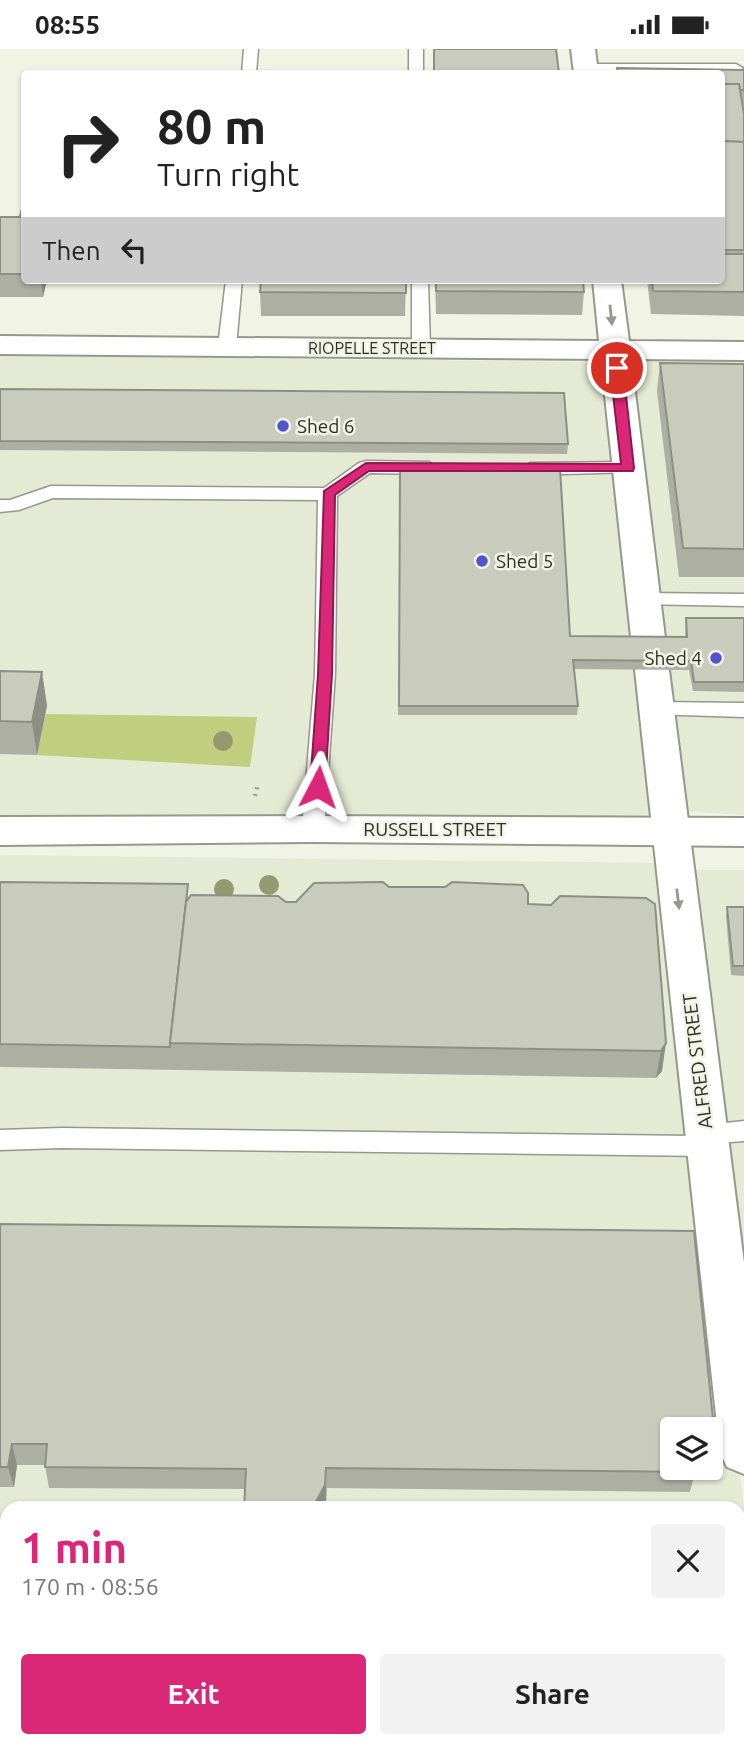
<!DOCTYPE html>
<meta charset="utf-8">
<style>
body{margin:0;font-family:Ubuntu,sans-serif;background:#f2f2f2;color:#222;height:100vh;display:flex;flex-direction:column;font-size:26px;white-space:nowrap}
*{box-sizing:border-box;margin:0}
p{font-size:23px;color:#767676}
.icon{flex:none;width:38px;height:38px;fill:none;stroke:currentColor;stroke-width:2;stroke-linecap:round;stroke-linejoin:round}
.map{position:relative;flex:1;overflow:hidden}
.sheet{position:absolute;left:0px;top:1452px;width:746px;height:247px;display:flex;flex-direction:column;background:#fff;border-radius:21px 21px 0 0;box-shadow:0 2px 5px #0004}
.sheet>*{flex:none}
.guide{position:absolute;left:21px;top:21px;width:704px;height:214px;border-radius:7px;box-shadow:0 2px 5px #0004;background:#fff;color:#222;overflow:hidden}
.buttons{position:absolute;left:660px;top:1368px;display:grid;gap:14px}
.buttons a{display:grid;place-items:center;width:63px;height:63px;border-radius:7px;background:#fff;box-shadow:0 2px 5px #0004;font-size:35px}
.pin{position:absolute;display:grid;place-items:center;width:60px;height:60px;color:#fff;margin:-30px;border:4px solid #fff;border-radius:50%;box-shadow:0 2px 7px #0007}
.me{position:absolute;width:77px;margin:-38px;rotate:4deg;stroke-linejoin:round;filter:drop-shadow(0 0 5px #0008)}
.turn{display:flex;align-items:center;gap:24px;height:147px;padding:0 21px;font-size:32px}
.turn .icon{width:91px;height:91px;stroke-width:2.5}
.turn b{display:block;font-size:49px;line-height:60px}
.then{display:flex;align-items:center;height:66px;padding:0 21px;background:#0003;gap:14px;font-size:26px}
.round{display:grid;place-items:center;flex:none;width:74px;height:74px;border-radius:7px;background:#f2f2f2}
.head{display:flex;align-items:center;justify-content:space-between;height:119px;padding:0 21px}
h1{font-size:42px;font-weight:600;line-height:52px;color:#db2777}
.button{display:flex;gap:14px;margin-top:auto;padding:14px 21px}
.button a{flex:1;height:80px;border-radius:7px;background:#db2777;color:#fff;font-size:28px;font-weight:600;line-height:80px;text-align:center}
.button a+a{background:#f2f2f2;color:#222}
.status{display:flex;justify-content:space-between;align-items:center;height:49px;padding:0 35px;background:#fff;direction:ltr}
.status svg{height:19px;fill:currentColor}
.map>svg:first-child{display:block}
.built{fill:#e5ead4;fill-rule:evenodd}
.green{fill:#c0ce7e}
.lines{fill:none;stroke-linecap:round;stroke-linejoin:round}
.service-casing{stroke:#95988a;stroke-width:3}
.minor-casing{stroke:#95988a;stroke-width:4}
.tertiary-casing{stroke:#95988a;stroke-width:4}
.path{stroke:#a0a297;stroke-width:4.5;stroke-dasharray:2 5;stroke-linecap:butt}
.service{fill:#fff;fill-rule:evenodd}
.minor{fill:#fff;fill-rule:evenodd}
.tertiary{fill:#fff;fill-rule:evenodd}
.tree{fill:#94996f}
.wall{fill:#adafa3}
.shaded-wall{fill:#8d8f84}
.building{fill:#c9ccbd;stroke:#8d8f84;stroke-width:2}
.oneway{fill:#969694}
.route{fill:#db2777;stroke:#8e194d;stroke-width:2}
.poi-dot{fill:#5055cb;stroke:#f1f4e5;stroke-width:2.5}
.labels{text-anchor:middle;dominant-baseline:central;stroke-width:5;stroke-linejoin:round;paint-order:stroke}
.far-street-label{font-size:16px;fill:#2d2e29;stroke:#f1f4e5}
.poi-label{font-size:19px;fill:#2d2e29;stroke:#f1f4e5;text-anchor:start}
.street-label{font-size:19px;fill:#2d2e29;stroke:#f1f4e5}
</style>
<div class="status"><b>08:55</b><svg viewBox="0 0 49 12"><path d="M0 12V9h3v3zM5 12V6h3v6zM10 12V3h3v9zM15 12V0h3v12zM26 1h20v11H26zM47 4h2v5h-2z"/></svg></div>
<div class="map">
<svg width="744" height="1698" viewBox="0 0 744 1698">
<rect width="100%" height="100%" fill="#f1f4e5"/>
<g class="built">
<polygon points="0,307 600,313 663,309 744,310 744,766 696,763 576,769 0,777"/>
<path d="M0 806 665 814 744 1458V1566H739L738 1460H7V1552L0 1551ZM672 1381H710V1419H672Z"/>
<polygon points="690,821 744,821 744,1302"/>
<polygon points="0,1632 7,1632 7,1692 738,1692 739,1641 744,1641 744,1698 0,1698"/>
</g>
<g class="green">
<polygon points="45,665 257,668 250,718 37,706"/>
<polygon points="739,1673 744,1674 744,1698 472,1698 472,1692 738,1692"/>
</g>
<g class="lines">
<defs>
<g id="service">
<polygon points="244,0 258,0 256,24 242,24"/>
<rect x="409" y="0" width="14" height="24"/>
<polygon points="585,15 736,15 743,19 736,23 580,22 578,19 580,16"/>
<polygon points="226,231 242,231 236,298 227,303 218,298"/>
<polygon points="412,231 428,231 430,299 421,304 412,299"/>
<polygon points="366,412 429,413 438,419 429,425 370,424 337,447 335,625 324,780 321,786 313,788 305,786 302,780 315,625 318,451 53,449 19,461 0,463 0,451 10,451 51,437 324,439 359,414"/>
<polygon points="628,413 635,415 637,419 635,423 530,426 521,420 530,414"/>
<polygon points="643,544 744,545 744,557 636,555 633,550 636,545"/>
<polygon points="656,653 744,654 744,668 649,665 646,660 649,655"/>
<polygon points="744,1072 744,1092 718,1094 720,1097 716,1104 707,1107 62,1099 0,1101 0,1081 62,1079 695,1087 697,1077"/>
</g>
<g id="minor">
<polygon points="571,0 595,0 598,24 574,24"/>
<polygon points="593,231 621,231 629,292 744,293 744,311 631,310 666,597 661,605 649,608 637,605 632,597 601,310 0,305 0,287 599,292"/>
<polygon points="652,609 664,613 669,621 744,1214 744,1425 727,1418 720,1403 635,621 640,613"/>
<rect x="0" y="1570" width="7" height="50"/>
<rect x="738" y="1580" width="6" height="50"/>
</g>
<polygon id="tertiary" points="313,767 744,769 744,797 313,793 0,796 0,768"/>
</defs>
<use href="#service" class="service-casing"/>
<use href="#minor" class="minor-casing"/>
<use href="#tertiary" class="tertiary-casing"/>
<polyline class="path" points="255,747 258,735"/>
<use href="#service" class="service"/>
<use href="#minor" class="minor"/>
<use href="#tertiary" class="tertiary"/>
</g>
<g class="tree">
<circle cx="223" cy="692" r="10"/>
<circle cx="269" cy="836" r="10"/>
<circle cx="224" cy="840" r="10"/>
</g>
<g class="wall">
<polygon points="617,19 744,21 744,57 743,57 744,65 744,267 651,265 647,231 721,231 721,24 617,24"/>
<polygon points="24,151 24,231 47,231 43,248 0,248 0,168 20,168"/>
<polygon points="406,231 405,267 261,267 260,243"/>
<polygon points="435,231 583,231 584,243 582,266 436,265"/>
<polygon points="660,314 744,315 744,528 679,528 657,342"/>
<polygon points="0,340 568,395 567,405 0,401"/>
<polygon points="400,417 570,587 685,588 686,569 744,569 744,643 693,642 689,621 574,620 578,657 577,666 398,666"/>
<polygon points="0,622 47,656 37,706 0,705"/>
<polygon points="0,833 190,848 286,853 296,853 389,838 528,855 655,855 662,1022 656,1029 0,1018"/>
<polygon points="727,858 744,858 744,927 731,926 726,867"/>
<polygon points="0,1175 694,1182 715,1390 710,1409 710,1381 672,1381 672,1419 694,1419 695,1423 690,1443 327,1439 326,1456 324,1460 244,1460 245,1440 49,1439 45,1416 17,1416 14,1438 0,1438"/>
</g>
<g class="shaded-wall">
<polygon points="41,231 47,231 43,248"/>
<polygon points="42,623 47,656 37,706 32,673"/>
<polygon points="666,994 662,1022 656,1029 661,1002"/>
<polygon points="12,1395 17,1416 14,1438 8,1418"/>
<polygon points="326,1419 326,1456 324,1460 312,1460"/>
</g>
<g class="building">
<polygon points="434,0 556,0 559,24 434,24"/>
<polygon points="617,19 744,21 744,41 740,41 739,35 721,35 721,24 618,24"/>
<polygon points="721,35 739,35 744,65 744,93 721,92"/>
<polygon points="721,92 744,93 744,201 721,201"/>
<polygon points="24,151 24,225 0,225 0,168 20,168"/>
<polygon points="721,205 744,205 744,243 653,242 652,231 721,231"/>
<polygon points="261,231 406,231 406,244 260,243"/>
<polygon points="436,231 583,231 584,243 436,242"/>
<polygon points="660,314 744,315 744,500 683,499"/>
<polygon points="0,340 564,344 568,395 0,392"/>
<polygon points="400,417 560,419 570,587 687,588 686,569 744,569 744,633 694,633 691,612 573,611 578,657 399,657"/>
<polygon points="0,622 42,623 32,673 0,672"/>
<polygon points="0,833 188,835 170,994 170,998 0,995"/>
<polygon points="383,833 389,838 445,838 452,833 523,836 528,844 528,855 551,856 560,847 646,849 655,855 666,994 661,1002 170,994 186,853 191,846 278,847 286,853 296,853 314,834"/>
<polygon points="727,858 744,858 744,917 733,917"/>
<polygon points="0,1175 694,1182 715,1390 710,1390 710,1381 672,1381 672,1419 694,1419 695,1423 326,1419 325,1436 312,1460 244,1460 246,1420 45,1418 47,1395 12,1395 8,1418 0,1418"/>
</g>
<defs><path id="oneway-solid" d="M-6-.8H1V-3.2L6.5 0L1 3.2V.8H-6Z" transform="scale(1.75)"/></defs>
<g class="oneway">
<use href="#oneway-solid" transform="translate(611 266) rotate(84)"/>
<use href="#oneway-solid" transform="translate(678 850) rotate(83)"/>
</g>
<polygon class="route" points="617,316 623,319 634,419 633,422 369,422 335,446 332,625 325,738 318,744 312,742 310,738 318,625 324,442 366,414 621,415 610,319"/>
<g class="poi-dot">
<circle cx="283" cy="377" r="7"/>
<circle cx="482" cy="512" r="7"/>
<circle cx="716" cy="609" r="7"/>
</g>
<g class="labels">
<g class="far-street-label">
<text x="372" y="299">RIOPELLE STREET</text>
</g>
<g class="poi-label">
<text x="297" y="377">Shed 6</text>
<text x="496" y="512">Shed 5</text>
<text x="702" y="609" text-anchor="end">Shed 4</text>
</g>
<g class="street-label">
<text x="435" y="780">RUSSELL STREET</text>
<text transform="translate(697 1012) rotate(-97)">ALFRED STREET</text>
</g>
</g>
</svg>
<div class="buttons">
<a><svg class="icon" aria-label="layers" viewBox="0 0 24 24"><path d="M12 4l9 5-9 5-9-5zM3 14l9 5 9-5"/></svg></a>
</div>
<div class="pin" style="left:617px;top:319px;background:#d93025"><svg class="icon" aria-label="arrive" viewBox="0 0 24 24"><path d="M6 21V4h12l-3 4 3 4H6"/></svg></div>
<svg class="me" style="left:318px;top:738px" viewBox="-20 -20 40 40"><path d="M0-17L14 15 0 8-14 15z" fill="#db2777" stroke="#fff" stroke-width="4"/></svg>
<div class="guide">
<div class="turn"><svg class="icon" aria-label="right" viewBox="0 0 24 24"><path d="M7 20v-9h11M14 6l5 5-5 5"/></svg><div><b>80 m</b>Turn right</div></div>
<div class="then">Then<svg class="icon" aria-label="left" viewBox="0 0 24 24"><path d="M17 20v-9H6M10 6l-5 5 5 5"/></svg></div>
</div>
<section class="sheet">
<div class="head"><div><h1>1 min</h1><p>170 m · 08:56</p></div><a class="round"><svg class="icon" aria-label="close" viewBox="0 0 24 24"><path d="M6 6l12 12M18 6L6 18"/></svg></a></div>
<div class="button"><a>Exit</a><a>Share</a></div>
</section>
</div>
